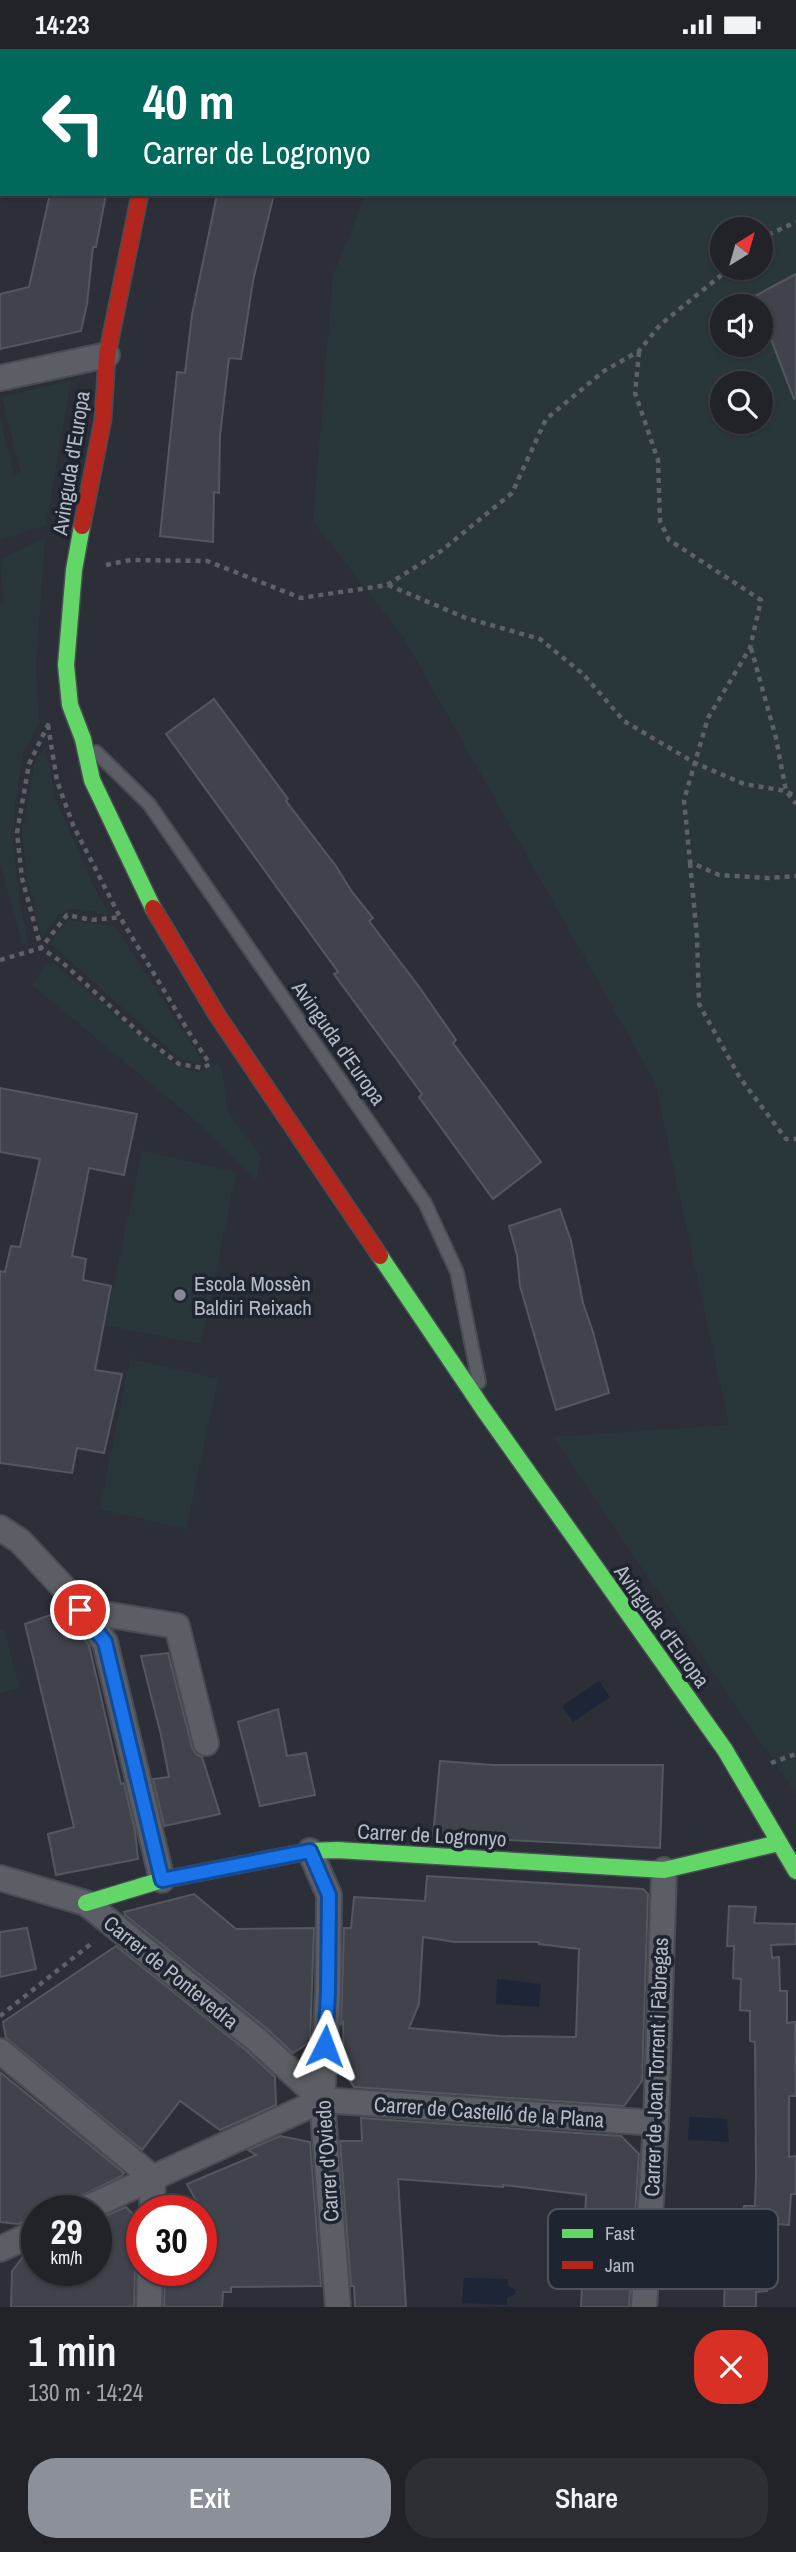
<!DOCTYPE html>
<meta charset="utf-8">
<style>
body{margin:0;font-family:"Archivo Narrow",sans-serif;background:#2d2f35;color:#f1f3f6;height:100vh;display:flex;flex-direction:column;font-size:26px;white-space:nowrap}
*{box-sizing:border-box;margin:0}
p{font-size:23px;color:#a2a4a8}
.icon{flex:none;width:38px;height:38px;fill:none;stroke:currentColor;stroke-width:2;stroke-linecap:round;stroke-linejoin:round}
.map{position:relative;height:2258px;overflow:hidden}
.panel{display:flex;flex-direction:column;background:#212329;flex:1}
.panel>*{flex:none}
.top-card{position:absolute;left:0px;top:0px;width:796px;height:147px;box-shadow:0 2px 5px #0004,0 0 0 2px #3e4046;background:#00695c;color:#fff;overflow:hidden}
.needle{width:46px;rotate:37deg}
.tools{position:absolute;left:710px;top:168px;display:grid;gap:14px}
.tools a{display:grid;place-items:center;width:63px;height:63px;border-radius:50%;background:#212329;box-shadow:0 2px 5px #0004,0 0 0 2px #3e4046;font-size:35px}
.speed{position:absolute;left:21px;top:2146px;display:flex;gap:14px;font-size:35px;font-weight:700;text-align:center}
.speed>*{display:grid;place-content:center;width:91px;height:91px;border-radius:50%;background:#212329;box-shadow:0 2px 5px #0004,0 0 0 2px #3e4046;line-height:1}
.speed small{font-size:18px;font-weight:400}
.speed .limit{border:10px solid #d22;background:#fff;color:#111}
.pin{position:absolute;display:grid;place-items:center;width:60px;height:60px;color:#fff;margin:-30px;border:4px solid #fff;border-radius:50%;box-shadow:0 2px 7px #0007}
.me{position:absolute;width:77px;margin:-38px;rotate:3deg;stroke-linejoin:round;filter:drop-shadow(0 0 5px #0008)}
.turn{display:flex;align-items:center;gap:24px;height:147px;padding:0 28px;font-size:32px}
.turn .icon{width:91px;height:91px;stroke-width:2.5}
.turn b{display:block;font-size:49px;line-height:60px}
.round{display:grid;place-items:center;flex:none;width:74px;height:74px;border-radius:28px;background:#2d2f35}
.headline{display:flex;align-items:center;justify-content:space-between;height:119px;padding:0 28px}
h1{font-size:42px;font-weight:600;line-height:52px}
.primary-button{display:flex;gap:14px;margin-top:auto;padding:14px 28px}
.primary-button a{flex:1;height:80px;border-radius:28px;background:#8c9099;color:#fff;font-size:28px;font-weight:600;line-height:80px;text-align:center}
.primary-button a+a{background:#2d2f35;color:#f1f3f6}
.status{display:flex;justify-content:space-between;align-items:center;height:49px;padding:0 35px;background:#212329;direction:ltr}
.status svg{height:19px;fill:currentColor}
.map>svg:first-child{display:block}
.green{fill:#29373b;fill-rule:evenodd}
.water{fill:#1d2537}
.building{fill:#40434b;stroke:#53575e;stroke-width:2;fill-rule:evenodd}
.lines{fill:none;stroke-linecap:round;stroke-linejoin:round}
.lane-casing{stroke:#494c53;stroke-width:16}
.street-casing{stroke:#494c53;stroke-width:28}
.fast-casing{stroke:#494c53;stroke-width:19}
.jam-casing{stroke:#494c53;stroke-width:19}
.path{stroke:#5e6166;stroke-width:4.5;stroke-dasharray:5 5;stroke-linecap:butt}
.lane{stroke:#5b5e64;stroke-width:12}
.street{stroke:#5b5e64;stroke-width:24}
.fast{stroke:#63d668;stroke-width:16}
.jam{stroke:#b3261e;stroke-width:16}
.route-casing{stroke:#114b97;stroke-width:18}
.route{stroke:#1a73e8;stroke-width:12}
.poi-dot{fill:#868a94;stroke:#1f2530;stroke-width:2.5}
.labels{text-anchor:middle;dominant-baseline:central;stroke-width:7;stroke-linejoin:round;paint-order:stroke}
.street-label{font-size:21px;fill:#b6bbc6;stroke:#1f2530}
.poi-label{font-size:21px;fill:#b6bbc6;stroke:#1f2530;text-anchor:start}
.key{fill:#1f2530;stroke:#4c525d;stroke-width:2}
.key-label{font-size:19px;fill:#b6bbc6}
</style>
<div class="status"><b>14:23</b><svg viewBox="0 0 49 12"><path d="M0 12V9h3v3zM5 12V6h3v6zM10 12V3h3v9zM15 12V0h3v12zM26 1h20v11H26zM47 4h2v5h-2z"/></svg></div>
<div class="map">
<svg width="796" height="2258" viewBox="0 0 796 2258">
<rect width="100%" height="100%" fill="#2c2f37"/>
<g class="green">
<path d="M427 0H796V1745L553 1388 729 1376 655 1033 404 589 313 472 333 226 366 145H794V2H426ZM723 180H761V219H723ZM723 257H761V296H723ZM723 334H761V373H723Z"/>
<polygon points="71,331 46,476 0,491 0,370 14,425 21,423 2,348"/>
<polygon points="45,489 36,616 39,674 23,706 15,757 13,795 20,855 28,893 23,896 0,814 0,553 3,552 0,510"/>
<path d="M45 699 57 754 92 834 110 867C71 857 64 853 42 889L27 830 22 784 35 711Z"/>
<polygon points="68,871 115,878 202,1011 197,1014 178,1008 50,894"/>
<polygon points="54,914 175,1016 198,1024 218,1014 222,1021 227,1061 261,1108 256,1131 202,1077 32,936 46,915"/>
<polygon points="142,1102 236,1123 201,1295 105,1276"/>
<polygon points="130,1310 218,1330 186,1480 100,1460"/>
<polygon points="4,1580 19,1639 0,1644 0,1581"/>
</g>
<g class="water">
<polygon points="599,1632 610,1648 573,1673 562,1657"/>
<polygon points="497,1930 541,1935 539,1958 496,1955"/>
<polygon points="689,2068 727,2070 729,2093 688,2091"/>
<polygon points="464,2229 508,2230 508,2237 516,2241 514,2246 507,2249 507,2256 462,2254"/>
</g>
<g class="building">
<polygon points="50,145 106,145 96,198 93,198 87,255 81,282 0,300 0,245 29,238"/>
<polygon points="217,145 274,145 253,232 241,310 229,309 220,387 219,444 214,443 213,493 160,487 177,323 185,324 192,266"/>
<polygon points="796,225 796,349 794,350 761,264 761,257 759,257 755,247"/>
<polygon points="214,650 288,750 286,752 336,817 352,843 373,869 369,872 420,939 456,991 453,994 541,1113 493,1150 419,1048 422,1045 334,925 338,923 166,685"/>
<polygon points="0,1039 137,1065 124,1126 89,1119 72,1207 86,1210 83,1231 111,1237 95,1321 122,1325 104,1404 77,1399 72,1424 0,1414 0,1222 5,1223 11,1197 20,1198 40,1110 0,1103"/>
<polygon points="560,1160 571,1192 583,1254 593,1283 609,1344 556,1361 520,1237 517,1206 509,1177"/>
<polygon points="59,1563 66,1589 80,1585 89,1596 121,1735 124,1734 135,1782 138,1810 56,1826 48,1785 74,1778 25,1575"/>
<polygon points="168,1604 192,1698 196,1705 202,1708 220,1765 164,1777 153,1730 169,1728 161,1686 141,1607"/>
<polygon points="278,1660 287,1707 306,1704 315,1746 260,1757 238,1673"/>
<polygon points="440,1712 493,1716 663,1716 660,1799 433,1787"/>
<path d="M427 1827 643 1840 648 1845 642 2032 624 2057 354 2038 344 2023 343 1973 341 1975 344 1879H351L354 1848 425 1852ZM423 1888 455 1893H539V1895L579 1900 576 1988 499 1987 409 1979 419 1955Z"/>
<polygon points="194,1845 236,1880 314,1879 310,1993 293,2004 266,1979 125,1866 124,1863"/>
<polygon points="729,1857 756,1858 754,1874 796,1875 796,1895 771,1896 772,1909 779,1908 780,1942 787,1942 787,1974 795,1973 796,2047 789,2047 789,2108 796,2107 796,2145 791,2145 789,2176 778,2175 777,2211 769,2211 767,2242 756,2243 756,2258 724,2258 725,2222 733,2222 735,2190 741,2190 744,2157 755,2157 756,2127 755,1993 750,1992 750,1962 740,1961 741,1930 733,1929 734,1897 727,1897"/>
<polygon points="27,1879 36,1920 0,1928 0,1883"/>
<polygon points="116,1897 247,2002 275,2028 276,2056 220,2081 180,2052 142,2101 6,1989 3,1973"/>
<polygon points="0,2023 124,2124 122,2127 71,2152 48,2161 37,2161 37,2168 18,2175 0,2173"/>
<polygon points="361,2069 621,2087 639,2105 629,2258 581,2258 586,2146 503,2136 503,2138 398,2130 406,2258 355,2258 354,2237 351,2237 340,2092 362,2092"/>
<polygon points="280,2087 310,2093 321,2237 231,2238 231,2243 223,2243 222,2258 164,2258 165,2221 201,2221 201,2161 187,2135 256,2106 248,2101"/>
<polygon points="126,2158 142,2175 142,2209 135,2221 134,2258 11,2258 12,2222 26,2204 37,2199 37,2221 96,2221 96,2171"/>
</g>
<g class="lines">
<defs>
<polyline id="lane" points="96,703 149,755 425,1154 457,1223 479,1333"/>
<g id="street">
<polyline points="0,329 107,306"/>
<polyline points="0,1479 20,1492 63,1538 105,1593 162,1831"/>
<polyline points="80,1561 177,1577 206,1694"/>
<polyline points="310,1802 329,1846 328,1943 322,2051 338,2258"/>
<polyline points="0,1829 86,1854 257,1991 322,2051"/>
<polyline points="0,2002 153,2129 152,2161"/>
<polyline points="83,2161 322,2051 656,2074"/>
<polyline points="0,2200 37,2183"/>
<polyline points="149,2258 150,2221"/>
<polyline points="644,2258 656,2074 664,1821"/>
</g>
<g id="fast">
<polyline points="173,0 173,2"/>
<polyline points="82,477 74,521 66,616 70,656 83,690 92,731 153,859"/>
<polyline points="380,1207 484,1361 725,1701 796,1822"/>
<polyline points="86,1854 162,1831 310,1802 337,1801 664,1821 779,1794"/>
</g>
<g id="jam">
<polyline points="82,477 103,370 107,306 140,145"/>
<polyline points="153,859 217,966 380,1207"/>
</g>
</defs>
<use href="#lane" class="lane-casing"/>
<use href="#street" class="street-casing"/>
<use href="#fast" class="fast-casing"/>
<use href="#jam" class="jam-casing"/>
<g class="path">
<polyline points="761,193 772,184 796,173"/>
<polyline points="639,303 635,344 658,411 660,472 669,491 761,551 750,599 708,669 684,751 690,813 719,826 768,829 796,827"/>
<polyline points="106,516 131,511 207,512 301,549 387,536 441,502 512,444 546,370 604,322 639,302 660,276 730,219"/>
<polyline points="388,536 466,569 540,590 583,625 624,672 695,714 744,735 786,742 796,748"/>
<polyline points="751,599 776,689 786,742 796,755"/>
<polygon points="48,676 57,732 73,776 120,868 190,985 210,1015 203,1019 179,1015 145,989 63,914 41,899 22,829 17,784 29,715"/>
<polyline points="690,814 697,888 699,955 740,1029 786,1090 796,1090"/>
<polyline points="0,911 41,899 67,866 92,871 121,868"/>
<polyline points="771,1714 796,1705"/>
<polyline points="0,1967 92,1894"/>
</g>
<use href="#lane" class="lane"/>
<use href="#street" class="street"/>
<use href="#fast" class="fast"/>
<use href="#jam" class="jam"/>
</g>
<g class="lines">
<defs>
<polyline id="route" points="80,1561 105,1593 162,1831 310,1802 329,1846 328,1943 325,1997"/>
</defs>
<use href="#route" class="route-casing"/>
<use href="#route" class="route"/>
</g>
<circle class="poi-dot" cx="180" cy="1246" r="7"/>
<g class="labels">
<g class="street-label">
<text transform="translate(71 414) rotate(-81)">Avinguda d'Europa</text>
<text transform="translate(339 994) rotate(55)">Avinguda d'Europa</text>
<text transform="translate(662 1577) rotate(54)">Avinguda d'Europa</text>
<text transform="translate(432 1786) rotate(3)">Carrer de Logronyo</text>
<text transform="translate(171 1923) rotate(39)">Carrer de Pontevedra</text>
<text transform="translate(656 2018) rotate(-88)">Carrer de Joan Torrent i Fàbregas</text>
<text transform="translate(489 2063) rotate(4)">Carrer de Castelló de la Plana</text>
<text transform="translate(327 2112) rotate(-94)">Carrer d'Oviedo</text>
</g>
<g class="poi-label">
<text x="194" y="1234">Escola Mossèn<tspan x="194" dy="24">Baldiri Reixach</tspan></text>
</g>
</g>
<rect x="548" y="2160" width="230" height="80" rx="10" class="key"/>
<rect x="562" y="2180" width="31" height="9" fill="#63d668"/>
<rect x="562" y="2212" width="31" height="8" fill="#b3261e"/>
<g class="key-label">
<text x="605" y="2191">Fast</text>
<text x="605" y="2223">Jam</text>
</g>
</svg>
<div class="tools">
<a><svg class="needle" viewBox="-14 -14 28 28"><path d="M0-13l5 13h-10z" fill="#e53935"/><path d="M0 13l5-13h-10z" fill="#a2a4a8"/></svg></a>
<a><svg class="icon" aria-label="sound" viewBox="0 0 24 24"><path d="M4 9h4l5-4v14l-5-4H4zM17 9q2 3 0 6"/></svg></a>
<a><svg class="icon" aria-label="search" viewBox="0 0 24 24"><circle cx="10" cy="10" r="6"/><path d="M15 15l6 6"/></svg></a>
</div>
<div class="speed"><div>29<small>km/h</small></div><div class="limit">30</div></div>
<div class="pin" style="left:80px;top:1561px;background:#d93025"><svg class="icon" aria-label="arrive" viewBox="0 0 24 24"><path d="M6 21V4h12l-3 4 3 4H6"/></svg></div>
<svg class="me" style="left:325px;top:1997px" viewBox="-20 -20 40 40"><path d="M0-17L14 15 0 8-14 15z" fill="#1a73e8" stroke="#fff" stroke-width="4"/></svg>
<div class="top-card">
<div class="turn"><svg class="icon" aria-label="left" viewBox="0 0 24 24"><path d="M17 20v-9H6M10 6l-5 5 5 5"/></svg><div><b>40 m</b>Carrer de Logronyo</div></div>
</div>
</div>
<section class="panel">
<div class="headline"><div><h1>1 min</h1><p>130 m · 14:24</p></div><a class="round" style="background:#d93025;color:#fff"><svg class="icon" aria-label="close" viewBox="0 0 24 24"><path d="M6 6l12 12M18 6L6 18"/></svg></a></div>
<div class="primary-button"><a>Exit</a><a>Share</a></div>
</section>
